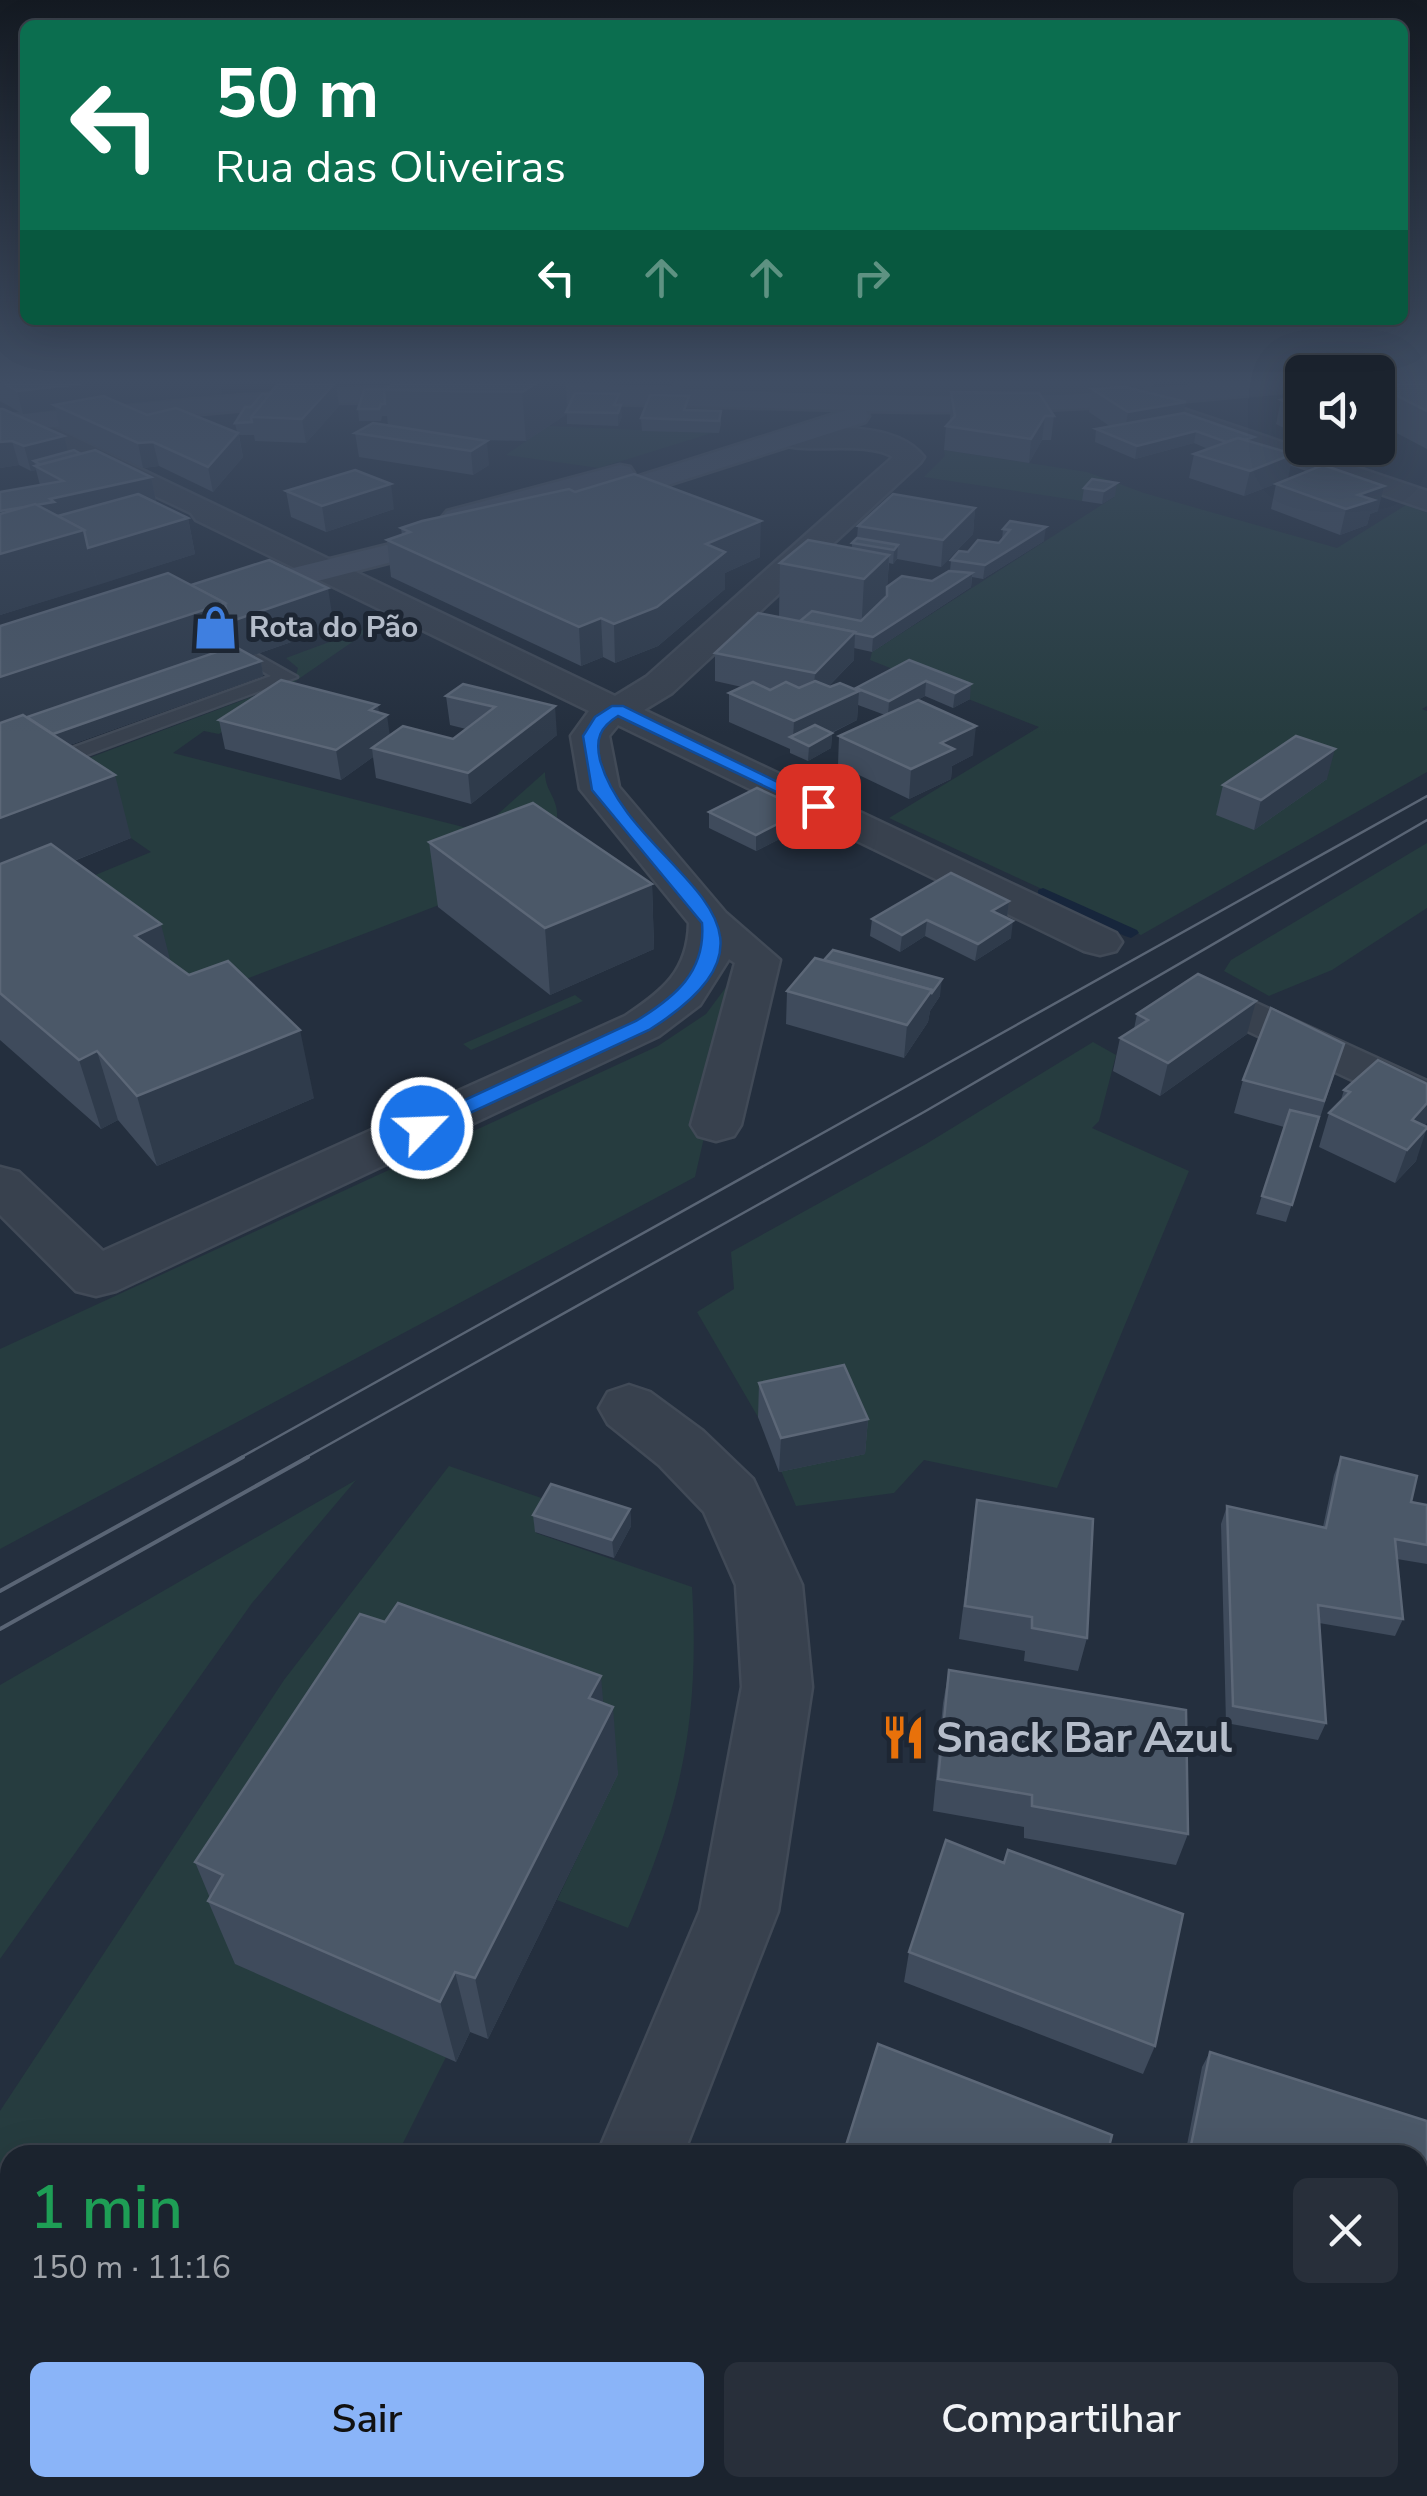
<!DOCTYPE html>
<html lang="pt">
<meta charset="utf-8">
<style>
body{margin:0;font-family:"Nunito Sans",sans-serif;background:#282f3a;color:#f1f3f6;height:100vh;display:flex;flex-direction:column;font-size:38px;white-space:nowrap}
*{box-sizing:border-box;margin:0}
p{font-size:32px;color:#a0a4aa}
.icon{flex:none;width:55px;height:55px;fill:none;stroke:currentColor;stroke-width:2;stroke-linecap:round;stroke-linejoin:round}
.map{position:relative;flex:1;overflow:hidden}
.drawer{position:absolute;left:0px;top:2145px;width:1428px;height:352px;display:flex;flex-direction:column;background:#1b232e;border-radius:30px 30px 0 0;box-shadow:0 10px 40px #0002,0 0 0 2px #39404a}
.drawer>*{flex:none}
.guide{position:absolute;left:20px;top:20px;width:1388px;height:305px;border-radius:15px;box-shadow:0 10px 40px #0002,0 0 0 2px #39404a;background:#0b6e4f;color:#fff;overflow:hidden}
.buttons{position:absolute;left:1285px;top:355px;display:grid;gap:20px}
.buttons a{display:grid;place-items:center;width:110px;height:110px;border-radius:15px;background:#1b232e;box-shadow:0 10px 40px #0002,0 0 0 2px #39404a;font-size:50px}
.pin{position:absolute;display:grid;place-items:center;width:85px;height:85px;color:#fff;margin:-42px;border-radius:20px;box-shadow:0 5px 15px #0006}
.me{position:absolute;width:110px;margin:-55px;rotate:66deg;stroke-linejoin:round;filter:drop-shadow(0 0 8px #0008)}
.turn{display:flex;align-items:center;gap:35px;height:210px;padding:0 30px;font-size:45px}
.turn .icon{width:130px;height:130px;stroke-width:2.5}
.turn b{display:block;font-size:70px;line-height:85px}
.lanes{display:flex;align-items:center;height:95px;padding:0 30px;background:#0003;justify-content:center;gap:50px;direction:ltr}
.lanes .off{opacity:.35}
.round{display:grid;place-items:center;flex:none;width:105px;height:105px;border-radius:15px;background:#282f3a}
.summary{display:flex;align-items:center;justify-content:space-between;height:170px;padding:0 30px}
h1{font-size:60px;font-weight:600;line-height:75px;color:#1e9e55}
.primary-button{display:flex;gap:20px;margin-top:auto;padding:20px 30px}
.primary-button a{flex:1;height:115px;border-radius:15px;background:#8ab4f8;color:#111;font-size:40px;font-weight:600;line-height:115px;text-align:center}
.primary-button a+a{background:#282f3a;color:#f1f3f6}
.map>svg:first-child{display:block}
.green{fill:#263c3f}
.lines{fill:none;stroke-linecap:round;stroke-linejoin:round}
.stream{fill:#17263c;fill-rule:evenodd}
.lane-casing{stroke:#414a57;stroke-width:5}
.street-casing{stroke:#414a57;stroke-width:5}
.secondary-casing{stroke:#414a57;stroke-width:5}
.lane{fill:#38414e;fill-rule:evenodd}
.street{fill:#38414e;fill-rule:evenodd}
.secondary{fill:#465061;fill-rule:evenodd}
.tram-far1{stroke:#5a6575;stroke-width:2.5}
.tram{stroke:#5a6575;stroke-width:4}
.wall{fill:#3f4b5c}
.shaded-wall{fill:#2f3b4b}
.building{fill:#4b5868;stroke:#5c6777;stroke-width:2.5}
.route{fill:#1a73e8;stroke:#114b97;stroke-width:2.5}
.labels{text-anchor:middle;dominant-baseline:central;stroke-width:10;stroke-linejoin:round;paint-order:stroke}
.far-poi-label{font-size:30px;font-weight:bold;fill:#b4bcc9;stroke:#1d2633;text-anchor:start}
.near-poi-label{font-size:42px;font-weight:bold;fill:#b4bcc9;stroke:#1d2633;text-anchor:start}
</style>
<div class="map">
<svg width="1427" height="2496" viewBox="0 0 1427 2496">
<rect width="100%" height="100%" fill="#242f3e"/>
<g class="green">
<polygon points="548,426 712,433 599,468 506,455"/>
<polygon points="944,450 1087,472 1144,493 1337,548 1406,505 1427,513 1427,706 1422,709 1427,711 1427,772 1141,935 889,818 1039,727 870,660 872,652 1114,497 1090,493 1082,501 924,477 945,456"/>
<path d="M394 618 397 620 374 627 219 734 204 731 173 753 479 831 545 772C545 787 551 791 555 803 563 824 546 849 538 867L228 986 194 983 64 888 151 852 41 776 286 684 295 679 298 668 286 658Z"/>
<polygon points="1427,843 1427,908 1332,970 1269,996 1224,971 1231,960"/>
<polygon points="744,963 695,1177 0,1549 0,1349 658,1046 706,1014"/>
<polygon points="575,995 583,1001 471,1050 463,1044"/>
<polygon points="1093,1042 1116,1055 1099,1121 1092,1128 1189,1171 1057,1488 924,1460 894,1493 796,1506 758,1417 697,1312 734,1289 731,1252 926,1144"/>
<path d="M449 1466 553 1502 536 1533 692 1587C700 1721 681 1806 628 1928L557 1900 617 1774 235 1963 446 2057 397 2155H10V2243L0 2238V2111L284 1680Z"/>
<polygon points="356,1480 252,1603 0,1959 0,1685"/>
</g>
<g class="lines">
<polygon class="stream" points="1043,888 1137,930 1139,933 1131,938 1125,936 1038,896 1038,890"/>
<defs>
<polygon id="lane" points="249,650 297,677 0,787 0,774 271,676 242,660 240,656"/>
<g id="street">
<polygon points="675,384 1151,384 1139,391 960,400 687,391"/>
<polygon points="1181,408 1427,491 1427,510 1172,422 1168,416 1172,410"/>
<path d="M0 412 40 421 615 696 646 677 893 457C863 438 791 458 776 440L779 434C819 425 897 421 924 457L920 463 672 693 644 710 1116 933 1122 942 1116 951 1100 955 1084 951 618 725 609 736 619 787 726 913 780 960 741 1125 734 1136 716 1141 698 1136 691 1125 735 963 729 959 700 1005 659 1036 116 1291 96 1296 76 1291 0 1215V1167L19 1172 103 1251 625 1016C663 991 688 971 689 923L580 789 571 736 589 711 196 520 191 513 22 433 0 428Z"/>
<polygon points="1206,980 1427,1081 1427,1115 1190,1004 1183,994 1190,984"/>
<polygon points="629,1385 650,1392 703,1431 753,1479 802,1585 812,1687 778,1911 683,2155 597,2155 700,1911 742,1687 736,1585 704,1512 659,1465 608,1424 599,1408 608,1392"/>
<polygon points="454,2488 553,2488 550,2496 451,2496"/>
</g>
<g id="secondary">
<path d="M1216 384H1300L1288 391C1146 407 1008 415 866 411L869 416 865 422 596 508H576L571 502 576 496 625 480 457 526 447 523 442 517 447 511 620 465 630 467 634 473 630 479 847 410 494 401 321 403 0 432V416C164 401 326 386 491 385 733 385 974 411 1216 384Z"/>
<polygon points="459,527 474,536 470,542 228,604 212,594 217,587"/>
</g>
</defs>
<use href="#lane" class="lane-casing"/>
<use href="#street" class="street-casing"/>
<use href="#secondary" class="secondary-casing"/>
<use href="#lane" class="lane"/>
<use href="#street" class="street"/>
<use href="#secondary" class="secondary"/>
<g class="tram-far1">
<polyline points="238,1459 1427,796"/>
<polyline points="303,1459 924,1112 1427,820"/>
</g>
<g class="tram">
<polyline points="0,1591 243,1457"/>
<polyline points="0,1629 308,1457"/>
</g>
</g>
<g class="wall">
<polygon points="0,384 220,384 222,394 121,404 147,415 237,432 235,423 251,407 270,394 277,385 336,384 339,406 306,443 255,441 254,435 239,435 243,457 213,492 159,466 143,468 60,429 56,410 23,414 0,401"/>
<polygon points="566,384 567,410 619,405 622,417 618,426 567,424 567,414 526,441 482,440 489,465 473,475 359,457 355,433 388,425 387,416 382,416 381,421 359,421 358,409 364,390"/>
<polygon points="1378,384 1427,384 1427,449 1391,430 1386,446 1378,447"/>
<polygon points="1092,389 1184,413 1253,442 1288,479 1244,496 1189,478 1194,454 1208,449 1194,443 1135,459 1095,442 1096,429 1111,427 1089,412"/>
<polygon points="951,392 1054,416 1051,440 1042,440 1029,463 944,450 946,426 950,421"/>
<polygon points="1302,397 1302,437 1276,424 1281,400"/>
<polygon points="689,408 688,410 721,411 721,424 719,433 642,431 641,418"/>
<polygon points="0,409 68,452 81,454 151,477 156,502 188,518 195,554 0,615 40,485 36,470 31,471 19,465 0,468"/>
<polygon points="1323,448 1376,448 1335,454"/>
<polygon points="1092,479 1115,496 1102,504 1082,501 1084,488"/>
<polygon points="1276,484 1378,511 1370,514 1367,525 1340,535 1271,509"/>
<polygon points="286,491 394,509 326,532 291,517"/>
<polygon points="975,508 973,534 941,567 897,559 893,564 889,563 887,587 932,581 950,571 951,560 968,552 999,543 1002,540 1003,529 1044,541 983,579 972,577 971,587 872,652 854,648 854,660 828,687 856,690 909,660 970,699 953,708 925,696 912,703 973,755 952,766 951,779 909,799 838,765 839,736 885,715 858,705 857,720 832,733 831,748 808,761 790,753 790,749 729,722 729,693 742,687 715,681 715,653 779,617 780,563 852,548 852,543 857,538 858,526"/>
<polygon points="401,528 760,557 725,573 725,589 658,646 615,663 603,657 581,666 391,577 387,540 402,535"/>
<polygon points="191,585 334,627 251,656 261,661 263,676 70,745 131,838 74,861 170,961 314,1098 157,1166 118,1120 101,1129 0,1040 0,626"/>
<polygon points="463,684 557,735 471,804 376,778 373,757 341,780 225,749 219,720 379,713 390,735 453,739 466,729 450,725 446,696"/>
<polygon points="1327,779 1254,830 1216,815 1223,785"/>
<polygon points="805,810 805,826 756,851 709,828 709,812"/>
<polygon points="429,842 652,884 654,949 550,995 438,907"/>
<polygon points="1009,901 1007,917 1011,938 975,961 925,936 900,952 870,936 872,919"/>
<polygon points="787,991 940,996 930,1011 928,1022 904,1058 786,1024"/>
<polygon points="1137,1014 1247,1034 1160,1096 1113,1071 1120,1038 1134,1029"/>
<polygon points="1344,1044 1286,1222 1256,1214 1284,1127 1234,1113 1243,1080"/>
<polygon points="1427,1084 1427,1122 1424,1126 1416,1161 1395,1183 1319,1147 1329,1113 1340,1103 1344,1090"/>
<polygon points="759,1383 868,1419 865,1454 779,1472 758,1417"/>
<polygon points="1341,1457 1411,1502 1427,1505 1427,1564 1397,1559 1403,1619 1395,1636 1319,1623 1326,1723 1318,1740 1226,1723 1221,1524 1227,1506 1323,1527 1334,1475"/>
<polygon points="977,1500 1087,1638 1078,1671 1024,1661 1025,1651 959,1639"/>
<polygon points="630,1509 631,1526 614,1558 535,1532 533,1515"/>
<polygon points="949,1670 1188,1834 1176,1865 1024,1838 1024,1827 933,1811 943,1703"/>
<polygon points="603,1703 618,1774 488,2039 470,2032 456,2062 235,1964 208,1901 210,1898 195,1862"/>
<polygon points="1004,1863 1155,2046 1143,2074 904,1982 909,1952"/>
<polygon points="1210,2052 1427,2121 1427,2276 1425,2295 1418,2303 1418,2155 1185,2155 1202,2067"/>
<polygon points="821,2488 986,2488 984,2496 839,2496"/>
</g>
<g class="shaded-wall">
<polygon points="81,384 220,384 222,394 64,410 54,405 56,410 23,414 17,391"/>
<polygon points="334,384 336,384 339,406 306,443 302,419"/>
<polygon points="535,384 566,384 567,412 567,414 526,441 522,392"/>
<polygon points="1186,402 1181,426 1124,435 1128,412"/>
<polygon points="621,405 622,417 618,426 618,413"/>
<polygon points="1045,416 1042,440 1029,463 1031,439"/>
<polygon points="1394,421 1386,446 1378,447 1378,424"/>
<polygon points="1196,431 1194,443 1135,459 1137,446"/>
<polygon points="238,433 243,457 213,492 208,467"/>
<polygon points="64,436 70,460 34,461 36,470 31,471 24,446"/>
<polygon points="12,441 19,465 0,468 0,442"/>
<polygon points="487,441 489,465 473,475 471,451"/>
<polygon points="153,442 159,466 143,468 138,443"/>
<polygon points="1337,448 1376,448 1335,454"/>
<polygon points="1293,454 1288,479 1244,496 1250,471"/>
<polygon points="151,477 156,502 0,538 0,511"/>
<polygon points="1117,483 1115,496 1102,504 1104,491"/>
<polygon points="391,484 394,509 326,532 322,506"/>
<polygon points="1384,486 1378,511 1370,514 1367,525 1340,535 1346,509 1358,495"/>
<polygon points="975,508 973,534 941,567 943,540"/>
<polygon points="188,518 195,554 98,585 88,548"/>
<polygon points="761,521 760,557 725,573 725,589 658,646 615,663 614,624 706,544"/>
<polygon points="1046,527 1044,541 983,579 985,565"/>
<polygon points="84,530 98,585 0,615 0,554"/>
<polygon points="898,545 897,559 893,564 894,550"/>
<polygon points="889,555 886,610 861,635 864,579"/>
<polygon points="972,573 971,587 872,652 873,637"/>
<polygon points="328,588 334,627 0,744 0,677 225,603"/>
<polygon points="601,618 603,657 581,666 579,627"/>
<polygon points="855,632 854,660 813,702 815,673"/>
<polygon points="261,661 263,676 0,770 0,753"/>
<polygon points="926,681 925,696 888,716 889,701"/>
<polygon points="971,684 970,699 953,708 955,693"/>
<polygon points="859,691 857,720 806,745 793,739 794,721"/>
<polygon points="378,705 380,719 387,715 391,744 372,748 373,757 341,780 336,750 370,710"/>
<polygon points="555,706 557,735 471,804 468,773"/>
<polygon points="976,726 973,755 952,766 951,779 909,799 911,769 941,743"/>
<polygon points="832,733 831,748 808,761 809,746"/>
<polygon points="1335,749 1327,779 1254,830 1261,800"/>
<polygon points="115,775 131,838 0,890 0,818"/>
<polygon points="805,810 805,826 756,851 756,835"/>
<polygon points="652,884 654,949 550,995 545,928"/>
<polygon points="1009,901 1007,917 992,911"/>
<polygon points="927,920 925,936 900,952 902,935"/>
<polygon points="1013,921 1011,938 975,961 978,944"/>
<polygon points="161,924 178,991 135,936"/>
<polygon points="942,979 940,996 930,1011 928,1022 904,1058 907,1025 932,990"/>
<polygon points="1256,1001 1247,1034 1160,1096 1168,1063"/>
<polygon points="300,1030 314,1098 157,1166 137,1096"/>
<polygon points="97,1051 118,1120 101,1129 79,1060"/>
<polygon points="1427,1103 1427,1123 1404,1148 1412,1120"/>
<polygon points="1427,1128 1416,1161 1395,1183 1407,1150"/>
<polygon points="868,1419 865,1454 779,1472 781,1438"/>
<polygon points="630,1509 631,1526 614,1558 612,1540"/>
<polygon points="601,1676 605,1722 613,1707 618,1774 488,2039 475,1978 589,1698"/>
<polygon points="455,1972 470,2032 456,2062 440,2002"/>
<polygon points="214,2488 266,2488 262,2496 210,2496"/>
</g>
<g class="building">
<polygon points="6,384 81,384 17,391"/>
<polygon points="334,384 302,419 251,417 277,385"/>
<polygon points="393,384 535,384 522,392 384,390"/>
<polygon points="1378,384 1427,384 1427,411 1378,386"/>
<polygon points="1125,387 1186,402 1128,412 1092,389"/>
<polygon points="364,390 384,390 385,404 381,404 379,409 358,409"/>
<polygon points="951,392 1039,393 1054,416 1045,416 1031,439 946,426 955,416"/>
<polygon points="575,393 619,394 614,405 621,405 618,413 566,412"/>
<polygon points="262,394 270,394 251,417 252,422 235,423 245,407 251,407"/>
<polygon points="650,395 689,396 684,410 721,411 719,421 641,418"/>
<polygon points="103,396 147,415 176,408 238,433 208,467 153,442 138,443 54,405"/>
<polygon points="1302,397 1302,411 1281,400"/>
<polygon points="0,409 3,409 64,436 24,446 12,441 0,442"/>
<polygon points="1378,412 1394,421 1390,421 1378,415"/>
<polygon points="1184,413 1254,437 1245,440 1238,438 1226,442 1196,431 1137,446 1096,429"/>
<polygon points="1378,415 1392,422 1378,424"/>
<polygon points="373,423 487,441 471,451 355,433"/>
<polygon points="1238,438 1293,454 1250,471 1194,454"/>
<polygon points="74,450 81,454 41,465 34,461"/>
<polygon points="95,450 151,477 50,499 54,502 0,511 0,492 63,481 35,466"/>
<polygon points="1323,465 1384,486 1358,495 1374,500 1346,509 1276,484"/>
<polygon points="355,470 391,484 322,506 286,491"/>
<polygon points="634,474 761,521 706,544 725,552 657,607 614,624 601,618 579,627 387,540 410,532 401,528 422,521 569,489 575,492"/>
<polygon points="1092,479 1117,483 1104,491 1084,488"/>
<polygon points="138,494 188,518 88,548 84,530 58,516"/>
<polygon points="893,494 975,508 943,540 858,526"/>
<polygon points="35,504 84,530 0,554 0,514"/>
<polygon points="1010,521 1046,527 985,565 951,560 959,551 968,552 978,540 999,543 1010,530 1003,529"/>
<polygon points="857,538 898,545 894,550 852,543"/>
<polygon points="808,540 889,555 864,579 780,563"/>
<polygon points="269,560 328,588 229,622 225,603 191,585"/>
<polygon points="949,571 972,573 873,637 854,633 855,632 800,621 812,611 861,621 887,596 887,587 902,576 932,581"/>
<polygon points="168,573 225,603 0,677 0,626"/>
<polygon points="758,613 855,632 815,673 715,653"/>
<polygon points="234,646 261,661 53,734 27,717"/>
<polygon points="909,660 971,684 955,693 926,681 889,701 856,688"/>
<polygon points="281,680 378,705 370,710 387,715 336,750 219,720"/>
<polygon points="815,681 830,687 840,683 859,691 794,721 729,693 753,682 770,690 786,682 799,688"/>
<polygon points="463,684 555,706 468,773 372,748 403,726 453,739 495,707 446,696"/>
<polygon points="918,700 976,726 941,743 954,749 911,769 839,736"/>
<polygon points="23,715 115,775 0,818 0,723"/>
<polygon points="815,725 832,733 809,746 790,737"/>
<polygon points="1296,736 1335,749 1261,800 1223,785"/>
<polygon points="757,788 805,810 756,835 709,812"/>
<polygon points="533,803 652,884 545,928 429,842"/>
<polygon points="51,844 161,924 135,936 189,975 228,961 300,1030 137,1096 97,1051 79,1060 0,993 0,864"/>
<polygon points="951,873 1009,901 992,911 1013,921 978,944 927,920 902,935 872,919"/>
<polygon points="833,950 942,979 931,994 932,990 824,960"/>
<polygon points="815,958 932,990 907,1025 787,991"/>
<polygon points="1198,974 1256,1001 1168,1063 1120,1038 1148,1020 1137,1014"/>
<polygon points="1271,1008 1344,1044 1324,1101 1243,1080"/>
<polygon points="1378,1060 1427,1084 1427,1103 1412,1120 1427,1127 1427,1128 1407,1150 1329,1113 1350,1092 1344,1090"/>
<polygon points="1290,1110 1319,1117 1292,1205 1262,1196"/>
<polygon points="844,1365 868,1419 781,1438 759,1383"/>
<polygon points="1341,1457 1417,1476 1411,1502 1427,1505 1427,1545 1395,1539 1403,1619 1318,1605 1326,1723 1233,1706 1227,1506 1326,1528"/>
<polygon points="551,1484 630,1509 612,1540 533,1515"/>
<polygon points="977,1500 1093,1519 1087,1638 1032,1628 1032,1617 965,1606"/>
<polygon points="398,1603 601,1676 589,1698 613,1707 475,1978 455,1972 440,2002 208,1901 223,1875 195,1862 360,1614 385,1622"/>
<polygon points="949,1670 1186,1710 1188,1834 1032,1806 1032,1795 938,1779"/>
<polygon points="946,1840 1004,1863 1008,1850 1183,1914 1155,2046 909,1952"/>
<polygon points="878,2044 1112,2135 1107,2155 843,2155"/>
<polygon points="1210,2052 1427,2121 1427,2276 1425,2295 1418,2292 1418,2155 1189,2155"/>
<polygon points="0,2207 10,2212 10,2488 214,2488 210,2496 0,2496"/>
<polygon points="867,2488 986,2488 984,2496 885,2496"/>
</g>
<linearGradient id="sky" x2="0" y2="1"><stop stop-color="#141a22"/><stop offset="0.52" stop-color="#3f4d63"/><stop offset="1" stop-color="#3f4d63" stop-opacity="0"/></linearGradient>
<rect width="1427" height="734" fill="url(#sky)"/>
<path class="route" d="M612 706H623L826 806 812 809 618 716C600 727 595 739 600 760 631 872 822 921 649 1030L429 1132H415V1123L636 1021C675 997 706 972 702 923L592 790 583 736 595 717Z"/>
<defs>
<symbol id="shop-bare" viewBox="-9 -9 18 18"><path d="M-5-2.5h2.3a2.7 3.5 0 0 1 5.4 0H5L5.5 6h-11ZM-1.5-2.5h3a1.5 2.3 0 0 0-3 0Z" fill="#3f7fe0" stroke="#1d2633" stroke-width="2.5" paint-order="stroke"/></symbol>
<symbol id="restaurant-bare" viewBox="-9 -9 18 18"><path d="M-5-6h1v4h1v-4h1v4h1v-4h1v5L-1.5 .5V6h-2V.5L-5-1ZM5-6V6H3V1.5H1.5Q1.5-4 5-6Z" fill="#e8710a" stroke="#1d2633" stroke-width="2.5" paint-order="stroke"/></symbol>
</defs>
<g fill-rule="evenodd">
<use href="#shop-bare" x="184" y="596" width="63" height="63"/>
<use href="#restaurant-bare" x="872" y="1706" width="63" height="63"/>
</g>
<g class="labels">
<g class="far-poi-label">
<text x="249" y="627">Rota do Pão</text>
</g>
<g class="near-poi-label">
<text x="936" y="1738">Snack Bar Azul</text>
</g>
</g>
</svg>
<div class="buttons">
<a><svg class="icon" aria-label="sound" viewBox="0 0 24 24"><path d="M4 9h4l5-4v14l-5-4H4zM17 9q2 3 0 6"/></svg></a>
</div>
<div class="pin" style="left:818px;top:806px;background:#d93025"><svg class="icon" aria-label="arrive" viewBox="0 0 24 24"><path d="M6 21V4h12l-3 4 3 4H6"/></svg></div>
<svg class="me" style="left:422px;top:1128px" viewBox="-20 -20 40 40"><circle r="17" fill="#1a73e8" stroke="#fff" stroke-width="3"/><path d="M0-11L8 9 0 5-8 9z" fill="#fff"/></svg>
<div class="guide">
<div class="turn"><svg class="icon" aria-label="left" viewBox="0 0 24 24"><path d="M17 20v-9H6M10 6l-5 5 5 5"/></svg><div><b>50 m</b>Rua das Oliveiras</div></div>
<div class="lanes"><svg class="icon" aria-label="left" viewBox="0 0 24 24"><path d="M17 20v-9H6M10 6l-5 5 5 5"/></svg><svg class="icon off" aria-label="ahead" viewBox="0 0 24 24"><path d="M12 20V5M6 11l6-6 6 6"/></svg><svg class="icon off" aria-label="ahead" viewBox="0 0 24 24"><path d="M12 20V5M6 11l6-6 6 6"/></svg><svg class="icon off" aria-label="right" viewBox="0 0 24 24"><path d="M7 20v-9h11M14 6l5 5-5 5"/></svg></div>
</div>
<section class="drawer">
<div class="summary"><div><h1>1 min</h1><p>150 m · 11:16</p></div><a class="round"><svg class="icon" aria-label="close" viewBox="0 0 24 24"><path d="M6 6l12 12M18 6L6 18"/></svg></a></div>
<div class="primary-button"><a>Sair</a><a>Compartilhar</a></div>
</section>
</div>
